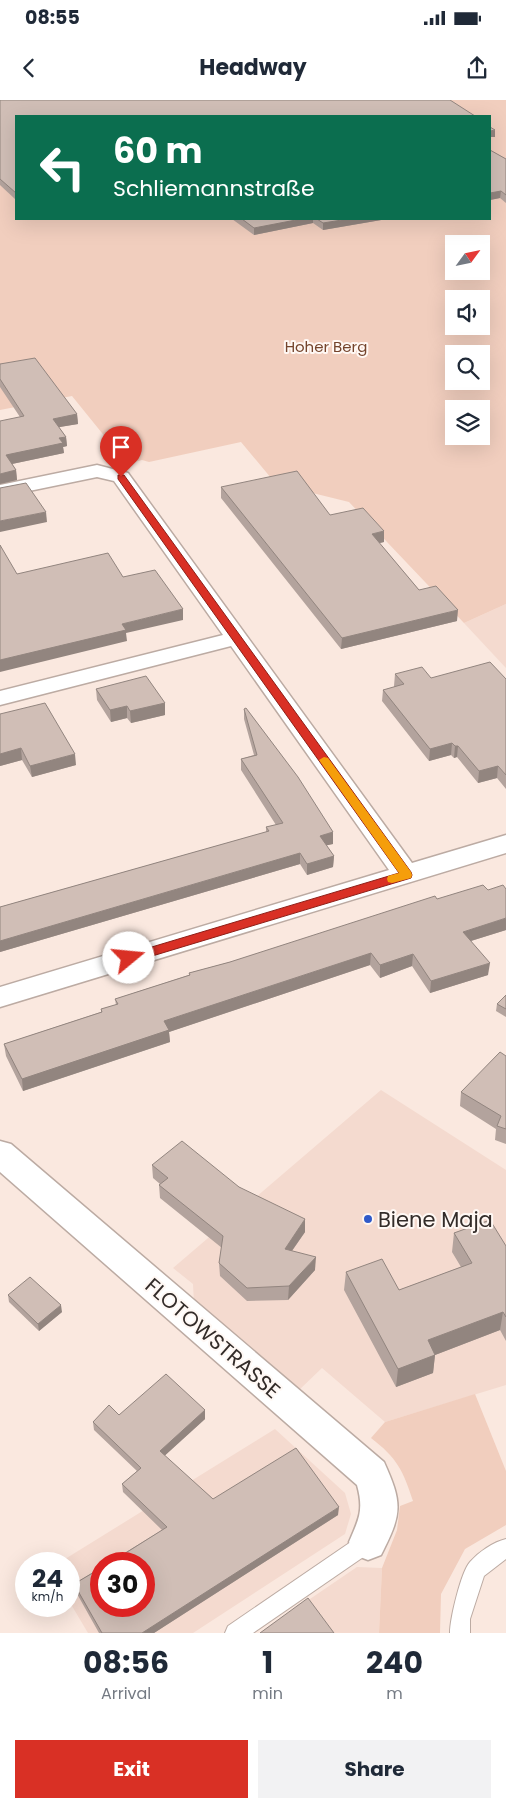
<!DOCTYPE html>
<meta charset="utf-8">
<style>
body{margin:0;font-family:Poppins,sans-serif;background:#f2f2f3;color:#1f2937;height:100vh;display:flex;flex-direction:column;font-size:19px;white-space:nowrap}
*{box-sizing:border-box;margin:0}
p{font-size:16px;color:#747a83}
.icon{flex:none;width:28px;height:28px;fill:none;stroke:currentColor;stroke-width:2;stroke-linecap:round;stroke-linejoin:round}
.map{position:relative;height:1533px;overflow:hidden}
.details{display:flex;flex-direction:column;background:#fff;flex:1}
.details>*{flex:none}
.hud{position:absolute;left:15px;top:15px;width:476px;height:105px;border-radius:0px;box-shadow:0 5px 20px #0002;background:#0b6e4f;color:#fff;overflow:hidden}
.needle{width:32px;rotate:57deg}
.controls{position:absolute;left:445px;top:135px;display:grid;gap:10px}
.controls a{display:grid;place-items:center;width:45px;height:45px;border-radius:0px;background:#fff;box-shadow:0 5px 20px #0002;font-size:25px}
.speed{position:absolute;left:15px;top:1452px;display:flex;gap:10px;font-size:25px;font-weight:700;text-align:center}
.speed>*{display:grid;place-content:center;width:65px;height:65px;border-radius:50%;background:#fff;box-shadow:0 5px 20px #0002;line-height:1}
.speed small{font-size:12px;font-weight:400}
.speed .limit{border:8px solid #d22;background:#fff;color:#111}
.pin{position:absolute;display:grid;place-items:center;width:42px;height:42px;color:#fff;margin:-51px -21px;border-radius:50% 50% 50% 0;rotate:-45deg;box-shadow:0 0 5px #0007}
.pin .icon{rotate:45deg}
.me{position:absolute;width:55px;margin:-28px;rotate:73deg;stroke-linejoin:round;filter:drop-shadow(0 0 4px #0008)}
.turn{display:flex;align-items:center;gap:18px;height:105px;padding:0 15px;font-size:22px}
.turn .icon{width:65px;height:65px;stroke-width:2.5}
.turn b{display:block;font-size:35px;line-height:42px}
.eta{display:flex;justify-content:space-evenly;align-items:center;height:85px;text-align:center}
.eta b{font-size:30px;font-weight:700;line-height:35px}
.primary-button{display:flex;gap:10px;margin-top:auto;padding:10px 15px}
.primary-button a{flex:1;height:58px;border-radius:0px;background:#d93025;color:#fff;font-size:20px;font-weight:700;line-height:58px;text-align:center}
.primary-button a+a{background:#f2f2f3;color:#1f2937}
.status{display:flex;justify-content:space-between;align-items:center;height:35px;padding:0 25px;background:#fff;direction:ltr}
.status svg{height:14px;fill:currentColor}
header{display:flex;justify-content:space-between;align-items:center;height:65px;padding:0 15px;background:#fff;font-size:22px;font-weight:700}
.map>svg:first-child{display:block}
.built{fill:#f4dacf;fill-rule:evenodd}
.green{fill:#f1cebe;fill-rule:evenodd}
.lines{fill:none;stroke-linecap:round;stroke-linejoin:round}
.lane-casing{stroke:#bcaba3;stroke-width:2}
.street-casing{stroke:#bcaba3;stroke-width:3}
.lane{fill:#fff;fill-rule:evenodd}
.street{fill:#fff;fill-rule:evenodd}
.wall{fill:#b3a39d}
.shaded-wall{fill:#92857f}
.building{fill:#d0beb6;stroke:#92857f}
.route{fill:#d93025;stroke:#8d1f18}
.slow{fill:#f59e0b}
.poi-dot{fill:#305ac9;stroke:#fff8f4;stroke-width:2}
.labels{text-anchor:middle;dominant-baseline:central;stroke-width:4;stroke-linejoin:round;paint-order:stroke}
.far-park-label{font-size:15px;fill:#74442c;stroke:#fff8f4}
.near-poi-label{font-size:21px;fill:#332c29;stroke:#fff8f4;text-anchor:start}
.near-street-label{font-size:21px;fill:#332c29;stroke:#fff8f4}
</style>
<div class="status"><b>08:55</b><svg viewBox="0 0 49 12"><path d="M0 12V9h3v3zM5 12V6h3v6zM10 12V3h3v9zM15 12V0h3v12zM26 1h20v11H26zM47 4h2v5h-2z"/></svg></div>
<header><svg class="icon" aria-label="back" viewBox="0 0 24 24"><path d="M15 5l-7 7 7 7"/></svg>Headway<svg class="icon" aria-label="share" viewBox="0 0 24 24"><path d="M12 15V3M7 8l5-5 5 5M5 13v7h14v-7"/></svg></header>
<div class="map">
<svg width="506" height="1533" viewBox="0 0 506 1533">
<rect width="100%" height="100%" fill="#fae8df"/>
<g class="built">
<polygon points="506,504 506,568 464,523"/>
<polygon points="381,990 506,1070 506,1285 385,1322 322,1268 298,1291 194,1203 193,1184 173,1168"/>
<path d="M275 1329 345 1393 351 1414 345 1434 193 1533H88L69 1501V1464H57ZM101 1464H144V1506H101Z"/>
<polygon points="357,1467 382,1468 379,1533 260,1533"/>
</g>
<g class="green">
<path d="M107 0H506V504L464 523 349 402 276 384 241 342 149 362 142 360 127 364 72 296 0 310V17ZM16 16H490V119H16ZM454 144H481V171H454ZM454 199H481V226H454ZM454 254H481V281H454ZM454 309H481V336H454Z"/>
<path d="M475 1294 506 1371V1425L465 1449 441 1494 440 1533H379L382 1468 397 1430 400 1406 413 1401C403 1370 397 1358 371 1338L385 1322Z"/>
</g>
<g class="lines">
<defs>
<g id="lane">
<polygon points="368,1432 375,1435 378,1442 375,1449 253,1533 225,1533 228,1526 361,1435"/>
<path d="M506 1439V1459L484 1476 470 1519V1533H450C450 1519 461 1472 470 1462 479 1452 493 1442 506 1439Z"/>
</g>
<g id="street">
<polygon points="97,365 128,373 412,763 506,735 506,753 0,907 0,887 389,770 231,546 0,605 0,591 223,535 114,381 97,377 0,397 0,385"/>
<path d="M0 1041 11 1044 384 1362C403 1404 402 1414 381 1455L368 1460 355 1455 349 1442C359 1419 364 1410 357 1385L0 1072Z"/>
</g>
</defs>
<use href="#lane" class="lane-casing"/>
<use href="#street" class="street-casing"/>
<use href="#lane" class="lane"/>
<use href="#street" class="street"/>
</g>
<g class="wall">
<polygon points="0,0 16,16 16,100 0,85"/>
<polygon points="490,50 506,59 506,103 500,98 490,100"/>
<polygon points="232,119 387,119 323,130 313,123 254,135"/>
<polygon points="0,264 77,314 78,324 59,327 66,337 67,346 63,347 64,353 12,364 16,370 17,380 0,384 20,317 0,287"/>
<polygon points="221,387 330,415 384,442 379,443 419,490 457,521 341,549 221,398"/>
<polygon points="395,574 431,578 506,579 506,689 497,678 478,683 457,657 454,658 451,655 429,661 382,601 383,590 394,587 394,586"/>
<polygon points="96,589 165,603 165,615 131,623 127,618 111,622 97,600"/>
<polygon points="244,609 333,744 326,745 334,756 333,767 307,775 300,764 0,852 0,807 266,732 266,727 276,725 241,670 241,659 254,655 244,619"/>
<polygon points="0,614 76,665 32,677 22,660 0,666"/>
<polygon points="437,799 506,830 471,841 488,875 430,893 412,866 380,878 370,865 169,932 170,942 23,991 6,956 4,944 101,912 101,909 116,905 115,899 189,875 189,873 230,862"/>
<polygon points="506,895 506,917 496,911 497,904"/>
<polygon points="506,956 506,1044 495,1040 496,1029 460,1006 461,992"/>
<polygon points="152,1065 239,1087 305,1132 292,1151 315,1170 288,1200 247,1201 220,1176 219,1163 222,1148 160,1098 159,1085 160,1084 153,1078"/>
<polygon points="454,1133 506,1146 506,1241 500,1230 435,1255 433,1273 396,1287 344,1190 346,1172 399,1190 461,1167 452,1152"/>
<polygon points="8,1195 62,1212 39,1231 9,1202"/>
<polygon points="205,1310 205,1319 164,1356 213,1399 338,1415 154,1533 99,1533 76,1492 74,1484 162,1430 123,1392 122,1384 137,1371 94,1330 93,1322 119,1315"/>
</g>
<g class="shaded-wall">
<polygon points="495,30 495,37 490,37 490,31"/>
<polygon points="501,91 500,98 490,100 490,93"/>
<polygon points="301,119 313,119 313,123 254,135 254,128"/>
<polygon points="348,119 387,119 323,130 323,123"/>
<polygon points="77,314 78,324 54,328 53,319"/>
<polygon points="66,337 67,346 63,347 64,353 7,365 6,355 59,338"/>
<polygon points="16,370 17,380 0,384 0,374"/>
<polygon points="46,412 47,422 0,432 0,421"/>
<polygon points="384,431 384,442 371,445 372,434"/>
<polygon points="183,509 183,520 126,533 127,541 0,572 0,560 122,524"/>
<polygon points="458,510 457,521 341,549 342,538"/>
<polygon points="165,603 165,615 131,623 130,611"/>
<polygon points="127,606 127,618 111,622 110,610"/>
<polygon points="452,643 451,655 429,661 430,649"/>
<polygon points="455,646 458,646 457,657 454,658"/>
<polygon points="21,648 22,660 0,666 0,654"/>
<polygon points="75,654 76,665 32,677 30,666"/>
<polygon points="498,666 497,678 478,683 479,671"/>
<polygon points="333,732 333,744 319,747 320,736"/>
<polygon points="300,753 300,764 0,852 0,841"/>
<polygon points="334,756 333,767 307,775 307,764"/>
<polygon points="506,818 506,830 461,844 463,832"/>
<polygon points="371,853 370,865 169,932 170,942 23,991 22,979 164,921"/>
<polygon points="413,854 412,866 380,878 380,865"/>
<polygon points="490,863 488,875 430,893 431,881"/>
<polygon points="305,1119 305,1132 284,1162 285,1149"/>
<polygon points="316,1157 315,1170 288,1200 289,1186"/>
<polygon points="61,1205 62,1212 39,1231 38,1224"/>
<polygon points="503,1212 500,1230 435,1255 433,1273 396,1287 398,1269 428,1240"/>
<polygon points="205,1310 205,1319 160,1360 160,1351"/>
<polygon points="339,1407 338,1415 154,1533 142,1533"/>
</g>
<g class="building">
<polygon points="0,0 450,0 475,16 16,16 16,93 0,79"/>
<polygon points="490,27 495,30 490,31"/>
<polygon points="490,50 506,59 506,95 501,91 490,93"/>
<polygon points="242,119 301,119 254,128"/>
<polygon points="317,119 348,119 323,123"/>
<polygon points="35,258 77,314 53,319 66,337 59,338 63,343 6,355 16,370 0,374 0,321 24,316 0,279 0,264"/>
<polygon points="297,371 330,415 363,408 384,431 372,434 419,490 436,486 458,510 342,538 221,387"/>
<polygon points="26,383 46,412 0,421 0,388"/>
<polygon points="0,445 17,474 108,453 123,477 155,470 183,509 122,524 126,530 0,560"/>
<polygon points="490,562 506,579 506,675 498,666 479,671 458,646 455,646 452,643 430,649 383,590 404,584 395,574 422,567 431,578"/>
<polygon points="146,576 165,603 130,611 127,606 110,610 96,589"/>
<polygon points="45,603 75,654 30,666 21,648 0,654 0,614"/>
<polygon points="246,608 298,677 333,732 320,736 334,756 307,764 300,753 0,841 0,807 269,731 266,727 283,723 241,659 257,655 244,609"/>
<polygon points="483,785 488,790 503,785 506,789 506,818 463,832 490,863 431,881 413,854 380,865 371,853 164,921 169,930 22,979 4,944 102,912 101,909 118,904 115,899 190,875 189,873 230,862 435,796 437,799"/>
<polygon points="506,895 506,909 497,904"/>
<polygon points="500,952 506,956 506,1029 497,1026 501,1016 461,992"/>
<polygon points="182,1041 239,1087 305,1119 285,1149 316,1157 289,1186 247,1188 219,1163 223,1136 159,1085 168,1078 152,1065"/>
<polygon points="490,1120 506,1146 506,1217 503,1212 428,1240 435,1255 398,1269 346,1172 382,1159 399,1190 472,1163 454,1133"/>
<polygon points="30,1177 61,1205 38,1224 8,1195"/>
<polygon points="166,1274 205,1310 160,1351 213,1399 296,1348 339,1407 142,1533 102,1533 74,1484 101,1468 101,1506 144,1506 144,1464 108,1464 167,1427 122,1384 141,1368 93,1322 109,1305 119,1315"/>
<polygon points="308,1498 334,1533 260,1533"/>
</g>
<polygon class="route" points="118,375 124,375 411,772 412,775 411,778 129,863 125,861 123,858 125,855 399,773 118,379"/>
<polygon class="slow" points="324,657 328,658 411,772 412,775 411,778 392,783 388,782 387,779 388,776 399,773 319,660"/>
<circle class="poi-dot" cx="368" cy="1119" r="5"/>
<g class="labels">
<g class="far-park-label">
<text x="326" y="246">Hoher Berg</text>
</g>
<g class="near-poi-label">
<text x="378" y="1119">Biene Maja</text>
</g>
<g class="near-street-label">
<text transform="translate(213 1238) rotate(41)">FLOTOWSTRASSE</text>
</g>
</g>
</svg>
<div class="controls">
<a><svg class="needle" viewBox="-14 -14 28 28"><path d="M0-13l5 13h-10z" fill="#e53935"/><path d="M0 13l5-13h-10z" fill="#747a83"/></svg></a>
<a><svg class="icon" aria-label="sound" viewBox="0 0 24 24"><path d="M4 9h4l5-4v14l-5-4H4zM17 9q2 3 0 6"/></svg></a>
<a><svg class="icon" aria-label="search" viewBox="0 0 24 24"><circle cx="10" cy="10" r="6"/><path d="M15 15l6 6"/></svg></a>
<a><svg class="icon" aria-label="layers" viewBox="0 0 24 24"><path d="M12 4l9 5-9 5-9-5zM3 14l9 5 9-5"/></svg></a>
</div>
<div class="speed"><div>24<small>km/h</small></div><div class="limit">30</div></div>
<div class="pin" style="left:121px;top:377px;background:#d93025"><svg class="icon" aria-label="arrive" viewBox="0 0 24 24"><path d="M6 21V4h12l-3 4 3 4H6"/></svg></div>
<svg class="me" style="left:129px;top:858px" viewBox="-20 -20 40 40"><circle r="19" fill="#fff"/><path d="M0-13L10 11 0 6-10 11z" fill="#d93025"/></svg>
<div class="hud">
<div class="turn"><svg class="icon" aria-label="left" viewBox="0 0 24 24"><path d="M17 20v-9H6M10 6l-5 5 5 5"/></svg><div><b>60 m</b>Schliemannstraße</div></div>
</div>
</div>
<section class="details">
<div class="eta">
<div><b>08:56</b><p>Arrival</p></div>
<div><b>1</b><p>min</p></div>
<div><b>240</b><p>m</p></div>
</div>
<div class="primary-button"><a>Exit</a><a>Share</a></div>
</section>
